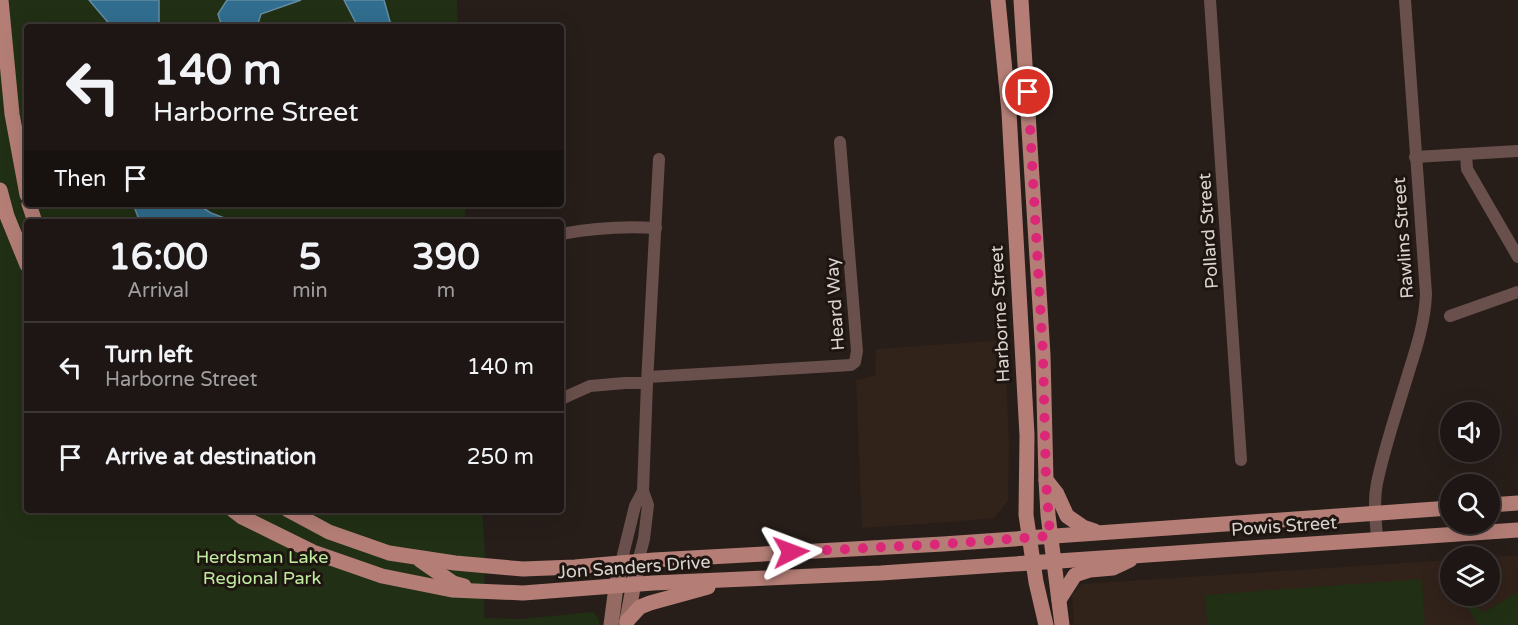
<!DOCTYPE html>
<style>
body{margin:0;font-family:"Varela Round",sans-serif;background:#251f1d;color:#f1f3f6;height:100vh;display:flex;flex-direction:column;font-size:22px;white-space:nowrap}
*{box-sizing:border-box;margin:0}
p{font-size:20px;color:#a09fa0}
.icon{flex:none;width:33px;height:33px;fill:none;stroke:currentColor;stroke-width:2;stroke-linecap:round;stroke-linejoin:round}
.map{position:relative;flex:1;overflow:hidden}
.panel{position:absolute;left:24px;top:219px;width:540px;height:294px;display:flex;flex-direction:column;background:#1d1614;border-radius:6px;box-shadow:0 6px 24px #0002,0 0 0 2px #3b3534}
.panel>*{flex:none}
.banner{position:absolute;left:24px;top:24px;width:540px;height:183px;border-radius:6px;box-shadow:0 6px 24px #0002,0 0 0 2px #3b3534;background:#1d1614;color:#f1f3f6;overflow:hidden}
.tools{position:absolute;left:1440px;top:402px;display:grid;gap:12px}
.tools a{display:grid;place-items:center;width:60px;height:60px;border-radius:50%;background:#1d1614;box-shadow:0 6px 24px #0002,0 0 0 2px #3b3534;font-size:30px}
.pin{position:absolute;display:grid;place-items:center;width:51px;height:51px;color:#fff;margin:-26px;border:3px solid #fff;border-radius:50%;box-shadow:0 2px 6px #0007}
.me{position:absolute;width:66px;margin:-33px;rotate:87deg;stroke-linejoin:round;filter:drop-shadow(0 0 4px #0008)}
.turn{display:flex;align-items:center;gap:21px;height:126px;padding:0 30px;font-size:27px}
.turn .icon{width:78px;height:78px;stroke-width:2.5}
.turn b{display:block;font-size:42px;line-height:51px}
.then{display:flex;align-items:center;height:57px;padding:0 30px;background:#0003;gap:12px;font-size:22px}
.eta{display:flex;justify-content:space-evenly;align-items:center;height:102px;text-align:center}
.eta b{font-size:36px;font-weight:700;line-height:42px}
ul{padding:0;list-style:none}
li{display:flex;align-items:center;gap:18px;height:90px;padding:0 30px;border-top:2px solid #3b3534}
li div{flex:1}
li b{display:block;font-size:22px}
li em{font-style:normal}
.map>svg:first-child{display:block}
.built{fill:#31221a}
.green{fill:#213014}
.water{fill:#316d8e;stroke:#638ca2;stroke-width:1.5}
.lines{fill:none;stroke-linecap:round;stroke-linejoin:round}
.minor{stroke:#6a504c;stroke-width:12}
.secondary{stroke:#946a63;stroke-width:15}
.primary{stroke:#b47e76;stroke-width:15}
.route{stroke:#db2777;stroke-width:10;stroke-dasharray:0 18}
.labels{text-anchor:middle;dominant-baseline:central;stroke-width:6;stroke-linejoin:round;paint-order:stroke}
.street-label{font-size:18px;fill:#d9d3cf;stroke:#1e1511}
.park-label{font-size:18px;fill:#c0ec9f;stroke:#1e1511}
</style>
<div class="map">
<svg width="1518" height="625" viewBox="0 0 1518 625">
<rect width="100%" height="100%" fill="#271e1a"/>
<g class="built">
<polygon points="1005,340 1009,443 1008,501 994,518 950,522 862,528 856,380 875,376 876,349"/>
<polygon points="1518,555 1518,625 1074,625 1072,595 1082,584 1450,560 1450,596 1490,596 1490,557"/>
</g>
<g class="green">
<polygon points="0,0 457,0 458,27 27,27 27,204 465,204 466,222 27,222 27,510 482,510 485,553 484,618 522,619 593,612 599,620 599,625 0,625"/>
<polygon points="1422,579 1425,625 1207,625 1205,595"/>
<polygon points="1518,592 1518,625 1478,625 1466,604 1473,601 1482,612 1486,611"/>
</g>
<g class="water">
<polygon points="89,0 159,0 159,27 112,27"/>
<polygon points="227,0 301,0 261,14 257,27 222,27 218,14"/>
<polygon points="344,0 384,0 391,25 391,27 358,27"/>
<polygon points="133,204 197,204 211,213 235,222 140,222"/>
</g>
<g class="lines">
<g class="minor">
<polyline points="1210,0 1241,460"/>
<polyline points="1466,154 1467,169 1518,257"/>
<polyline points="1415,157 1518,151"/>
<path d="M561 234C593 228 624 226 656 228"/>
<polyline points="1450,316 1518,292"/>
<polyline points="648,377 851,365 855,362 857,351 840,142"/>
<polyline points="561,399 590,386 625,383 647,383"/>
<path d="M1377 539C1376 521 1373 502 1377 483 1385 445 1398 408 1409 371 1417 346 1425 321 1426 294L1405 0"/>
<polyline points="638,562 644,539 648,505 643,491 647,383 659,159"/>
<polyline points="621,563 635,506 643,491"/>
</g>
<g class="secondary">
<polyline points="611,625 616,587 621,563"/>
<polyline points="626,625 638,562"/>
</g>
<g class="primary">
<polyline points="1,0 12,114 27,195"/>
<polyline points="998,0 1009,112 1027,435 1026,515 1036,582 1046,625"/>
<polyline points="1021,0 1043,355 1046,480 1048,515 1062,625"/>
<polyline points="0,190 7,216 27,265"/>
<polyline points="29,204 35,222"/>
<polyline points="1046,480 1057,494 1067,516 1083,527 1095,531"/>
<polyline points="1490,505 1518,503"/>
<polyline points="233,510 242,517 313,552 382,576 452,590 523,593 653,583 881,573 1518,530"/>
<polyline points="288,510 329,532 389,553 455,563 523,569 575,567 654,560 943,544 1450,508"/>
<polyline points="420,560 453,583 464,586"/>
<polyline points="1059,600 1075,575 1090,570 1113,568 1130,560"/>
<polyline points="627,621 640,607 650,603 708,587"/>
</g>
</g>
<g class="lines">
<polyline class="route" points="791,552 943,544 1050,536 1046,480 1043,355 1028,92"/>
</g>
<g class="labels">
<g class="street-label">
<text transform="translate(1208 231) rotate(-94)">Pollard Street</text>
<text transform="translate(1403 238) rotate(-94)">Rawlins Street</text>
<text transform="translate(835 304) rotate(-94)">Heard Way</text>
<text transform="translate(1000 314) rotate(-93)">Harborne Street</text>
<text transform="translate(1284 526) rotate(-4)">Powis Street</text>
<text transform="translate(634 567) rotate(-4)">Jon Sanders Drive</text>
</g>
<g class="park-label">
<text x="262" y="557">Herdsman Lake<tspan x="262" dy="21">Regional Park</tspan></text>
</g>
</g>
</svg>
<div class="tools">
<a><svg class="icon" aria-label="sound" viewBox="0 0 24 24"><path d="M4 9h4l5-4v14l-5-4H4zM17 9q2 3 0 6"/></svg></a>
<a><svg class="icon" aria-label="search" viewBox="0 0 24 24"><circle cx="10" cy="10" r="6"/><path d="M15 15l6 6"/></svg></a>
<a><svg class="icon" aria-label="layers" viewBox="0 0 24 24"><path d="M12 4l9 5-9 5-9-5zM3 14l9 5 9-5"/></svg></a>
</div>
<div class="pin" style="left:1028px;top:92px;background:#d93025"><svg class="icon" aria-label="arrive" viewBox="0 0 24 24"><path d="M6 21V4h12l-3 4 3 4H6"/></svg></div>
<svg class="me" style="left:791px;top:552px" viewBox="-20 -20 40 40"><path d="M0-17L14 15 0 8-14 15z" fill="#db2777" stroke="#fff" stroke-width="4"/></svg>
<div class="banner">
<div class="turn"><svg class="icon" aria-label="left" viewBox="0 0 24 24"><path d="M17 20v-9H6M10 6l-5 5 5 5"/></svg><div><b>140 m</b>Harborne Street</div></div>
<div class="then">Then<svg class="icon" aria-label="arrive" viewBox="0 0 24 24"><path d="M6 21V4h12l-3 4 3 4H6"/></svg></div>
</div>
<section class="panel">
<div class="eta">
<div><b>16:00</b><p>Arrival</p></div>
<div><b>5</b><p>min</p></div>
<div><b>390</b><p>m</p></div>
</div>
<ul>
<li><svg class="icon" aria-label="left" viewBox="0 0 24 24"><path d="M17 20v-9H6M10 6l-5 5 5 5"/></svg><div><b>Turn left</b><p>Harborne Street</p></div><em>140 m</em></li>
<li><svg class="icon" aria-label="arrive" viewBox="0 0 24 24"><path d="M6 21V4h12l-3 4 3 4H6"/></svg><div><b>Arrive at destination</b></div><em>250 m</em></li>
</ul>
</section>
</div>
